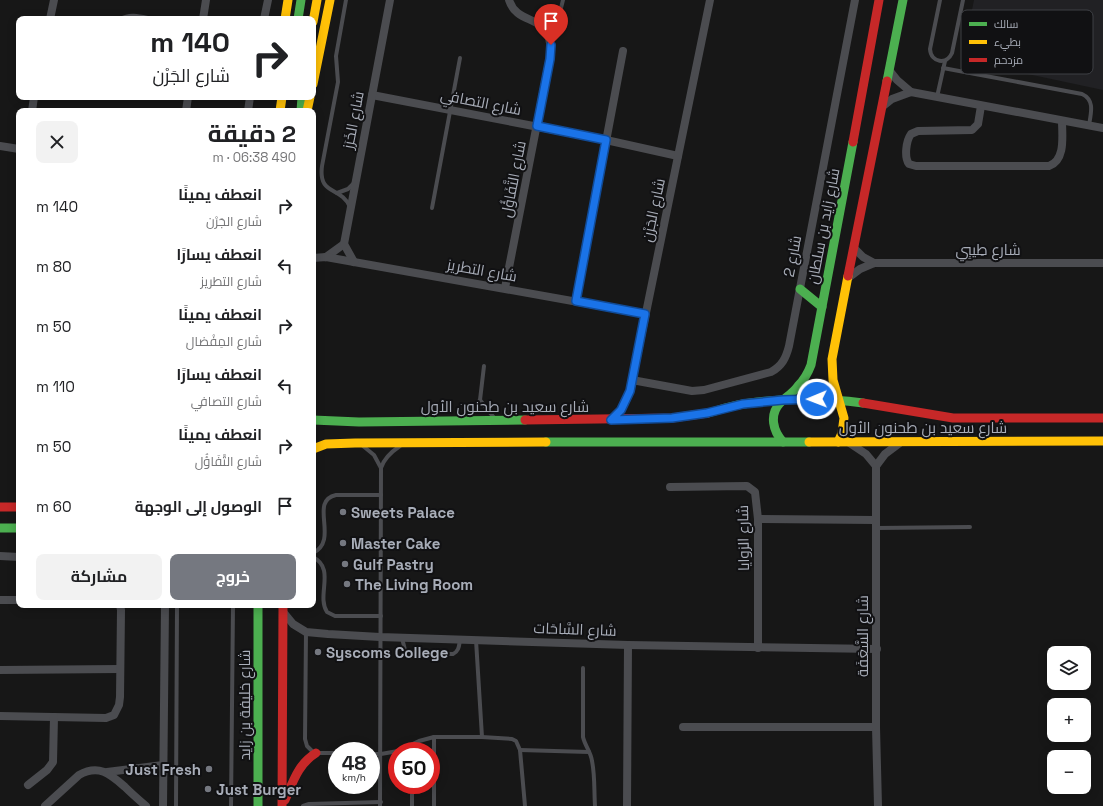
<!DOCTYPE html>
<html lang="ar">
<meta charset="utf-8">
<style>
body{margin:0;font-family:"Space Grotesk",Cairo,sans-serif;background:#f2f2f2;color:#202124;direction:rtl;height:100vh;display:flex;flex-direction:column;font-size:15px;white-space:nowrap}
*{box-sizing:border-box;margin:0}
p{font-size:13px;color:#757577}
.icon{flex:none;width:22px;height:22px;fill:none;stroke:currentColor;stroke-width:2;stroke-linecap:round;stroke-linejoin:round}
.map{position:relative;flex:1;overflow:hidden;direction:ltr}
.details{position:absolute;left:16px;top:108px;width:300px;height:500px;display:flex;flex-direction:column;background:#fff;border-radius:8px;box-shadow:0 2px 10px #0003;direction:rtl}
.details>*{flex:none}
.hud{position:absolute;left:16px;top:16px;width:300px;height:84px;border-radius:8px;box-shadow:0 2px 10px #0003;direction:rtl;background:#fff;color:#202124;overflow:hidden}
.buttons{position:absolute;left:1047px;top:646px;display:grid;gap:8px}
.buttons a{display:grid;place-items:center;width:44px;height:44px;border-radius:8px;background:#fff;box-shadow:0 2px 10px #0003;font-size:20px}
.speed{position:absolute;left:328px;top:742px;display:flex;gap:8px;font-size:20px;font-weight:700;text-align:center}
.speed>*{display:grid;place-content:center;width:52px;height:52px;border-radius:50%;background:#fff;box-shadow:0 2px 10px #0003;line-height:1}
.speed small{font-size:10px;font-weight:400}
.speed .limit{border:6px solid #d22;background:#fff;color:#111}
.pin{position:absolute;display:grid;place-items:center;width:34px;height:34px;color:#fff;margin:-41px -17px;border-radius:50% 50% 50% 0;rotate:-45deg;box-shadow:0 0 4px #0007}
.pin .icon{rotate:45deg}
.me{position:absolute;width:44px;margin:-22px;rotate:269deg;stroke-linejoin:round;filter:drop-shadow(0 0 3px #0008)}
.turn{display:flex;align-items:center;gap:14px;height:84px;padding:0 20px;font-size:18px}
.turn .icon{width:52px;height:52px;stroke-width:2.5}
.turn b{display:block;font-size:28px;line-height:34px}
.round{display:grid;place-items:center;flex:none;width:42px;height:42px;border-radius:8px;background:#f2f2f2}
.overview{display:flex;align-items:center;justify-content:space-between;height:68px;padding:0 20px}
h1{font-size:24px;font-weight:700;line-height:30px}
.button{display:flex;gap:8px;margin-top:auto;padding:8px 20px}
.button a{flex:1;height:46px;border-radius:8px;background:#757880;color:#fff;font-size:16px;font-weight:700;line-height:46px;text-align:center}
.button a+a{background:#f2f2f2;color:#202124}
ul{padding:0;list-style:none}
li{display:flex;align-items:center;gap:12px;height:60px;padding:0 20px}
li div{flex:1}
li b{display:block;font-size:15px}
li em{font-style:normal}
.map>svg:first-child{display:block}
.built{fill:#212124}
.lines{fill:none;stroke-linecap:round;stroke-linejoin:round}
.lane{stroke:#4b4c50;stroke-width:4}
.street{stroke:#4b4c50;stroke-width:8}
.fast{stroke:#4caf50;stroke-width:9}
.slow{stroke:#ffc107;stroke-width:9}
.jam{stroke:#c62828;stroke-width:9}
.route-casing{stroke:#114b97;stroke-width:10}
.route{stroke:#1a73e8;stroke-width:7}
.poi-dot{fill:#757880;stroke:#111113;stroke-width:1.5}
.labels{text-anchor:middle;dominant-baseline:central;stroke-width:4;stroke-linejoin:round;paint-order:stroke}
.street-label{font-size:15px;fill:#a8adb8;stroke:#111113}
.poi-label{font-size:15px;font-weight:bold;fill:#a8adb8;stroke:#111113;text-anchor:start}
.key{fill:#111113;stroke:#3e4045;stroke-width:1}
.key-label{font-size:11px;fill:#a8adb8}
</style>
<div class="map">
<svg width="1103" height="806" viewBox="0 0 1103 806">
<rect width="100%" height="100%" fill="#171717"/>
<polygon class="built" points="974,0 1103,0 1103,90 962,60"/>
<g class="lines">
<g class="lane">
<path d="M346 0 336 56 338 82 322 166C318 196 341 186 350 207"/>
<path d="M940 0 930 49C931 63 947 65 952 53L963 0"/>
<path d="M121 19C130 13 142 17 152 19"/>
<path d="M544 28C558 23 560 13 563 0"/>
<path d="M943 68 1082 94C1095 100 1091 113 1089 125"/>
<polyline points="937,97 945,61"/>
<polyline points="337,193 348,189 353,184"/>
<polyline points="432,208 460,58"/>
<polyline points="480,400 495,419"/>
<polyline points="467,419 480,400 484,366"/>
<polyline points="363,446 374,455 381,468"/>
<polyline points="876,528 970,527"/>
<path d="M313 553C340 540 308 501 336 495H381"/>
<path d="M313 557C336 569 316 595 327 612L335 616H381"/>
<polyline points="306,632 305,739 307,746 312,751"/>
<path d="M402 638 405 650 411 653 453 654C459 651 459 646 460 640"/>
<polyline points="476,640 482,737"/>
<path d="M583 668V737C585 746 591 752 592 761 595 775 594 791 595 806"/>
<polyline points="520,750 589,752"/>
<polyline points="319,753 337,753"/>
<polyline points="371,754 381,754 398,751 419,741 434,737 482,737 512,739 516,741 520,750 525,806"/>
<polyline points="176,806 177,605"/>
<polyline points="231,806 233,605"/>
<polyline points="303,806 309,804 381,802"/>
<path d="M380 806 381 468C384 458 391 452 400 446"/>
<polyline points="412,806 412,785"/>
<polyline points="434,806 434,737"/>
</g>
<g class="street">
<polyline points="50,19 54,0"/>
<polyline points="203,19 206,0"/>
<polyline points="264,19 268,0"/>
<polyline points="889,70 897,80 911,92"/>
<polyline points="372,95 606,140 678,156"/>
<path d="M981 106 978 124 972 130 918 131 911 134C906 141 904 157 909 164L916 166H1049C1066 160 1062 135 1062 121"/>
<polyline points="882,107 892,99 911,92 1103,128"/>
<polyline points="32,111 34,97"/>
<polyline points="186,111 188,97"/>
<polyline points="248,111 250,97"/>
<polyline points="0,146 19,149"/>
<polyline points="854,248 863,257 874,263"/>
<polyline points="326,257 344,244"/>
<polyline points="313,258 326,257 645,314"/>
<polyline points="354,262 344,244 390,0"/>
<polyline points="848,278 860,269 874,263 1103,263"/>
<path d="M505 288 551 52C550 11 518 28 509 0"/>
<polyline points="576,301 623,51"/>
<path d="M632 380 692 391 704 390 771 372C782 366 786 358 789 346L855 0"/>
<polyline points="611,419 621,410 630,391 710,0"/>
<polyline points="848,442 866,454 876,466"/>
<polyline points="670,487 747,486 755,492 758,519 758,648"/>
<polyline points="758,519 875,520"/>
<polyline points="0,556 19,557"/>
<polyline points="0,600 19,600"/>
<polyline points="284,613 293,624 306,632 328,634 380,637 628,645 877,649"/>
<polyline points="0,670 120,669"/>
<polyline points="0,716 106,718 114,715 119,705 120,697 121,610 120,605"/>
<polyline points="683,727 876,727"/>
<polyline points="107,772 163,765"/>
<polyline points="28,785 47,770 53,762 54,717"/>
<path d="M45 806 79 775C99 764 110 774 125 787 132 794 139 800 146 806"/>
<polyline points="163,806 165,605"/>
<polyline points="627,806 628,645"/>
<polyline points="878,806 876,727 876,466 885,454 901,442"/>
</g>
<g class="fast">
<polyline points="298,19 301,0"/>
<polyline points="887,81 903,0"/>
<polyline points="301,111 302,97"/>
<polyline points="800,289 822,307"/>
<path d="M708 413C719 410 731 406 743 404 783 398 824 398 863 403"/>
<polyline points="313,420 359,422 525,420"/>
<polyline points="546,442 809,442"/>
<path d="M783 442C773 431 769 415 780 403 786 397 793 393 798 386 804 380 808 373 811 365L853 142"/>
<polyline points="0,528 19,528"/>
<polyline points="258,605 258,806"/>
</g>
<g class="slow">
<polyline points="285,19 288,0"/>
<polyline points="313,22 317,0"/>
<polyline points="313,84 330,0"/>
<polyline points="280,111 282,97"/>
<polyline points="307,111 310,97"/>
<polyline points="809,442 1103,441"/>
<polyline points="838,442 842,433 844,418 833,380 832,359 848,276"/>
<polyline points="313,449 326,444 355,443 546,442"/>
</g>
<g class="jam">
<polyline points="853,142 879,0"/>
<polyline points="848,276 887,81"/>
<polyline points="863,403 953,418 1103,418"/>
<polyline points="525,420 672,418 708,413"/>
<polyline points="0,507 19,507"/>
<path d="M285 800C293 782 298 764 316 753"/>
<polyline points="282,806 283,605"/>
</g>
</g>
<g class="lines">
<defs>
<polyline id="route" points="551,45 550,59 537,126 606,140 576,301 645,314 630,391 621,410 611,420 672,418 707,413 743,404 783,400 817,399"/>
</defs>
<use href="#route" class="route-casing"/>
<use href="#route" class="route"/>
</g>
<g class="poi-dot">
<circle cx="343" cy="512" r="4"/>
<circle cx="343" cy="543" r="4"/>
<circle cx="345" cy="564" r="4"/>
<circle cx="347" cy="584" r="4"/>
<circle cx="318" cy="652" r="4"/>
<circle cx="209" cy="769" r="4"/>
<circle cx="208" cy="789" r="4"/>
</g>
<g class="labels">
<g class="street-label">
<text transform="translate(481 102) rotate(11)">شارع التصافي</text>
<text transform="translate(353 120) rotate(-79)">شارع الخَرَز</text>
<text transform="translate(513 179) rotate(-79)">شارع التَّفَاؤُل</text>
<text transform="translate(653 210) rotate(-78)">شارع الجَرْن</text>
<text transform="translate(823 226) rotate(-79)">شارع زايد بن سلطان</text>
<text x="988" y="249">شارع طِيبِي</text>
<text transform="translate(792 256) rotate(-79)">شارع 2</text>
<text transform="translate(482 270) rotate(10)">شارع التطريز</text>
<text x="505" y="406">شارع سعيد بن طحنون الأول</text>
<text x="923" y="427">شارع سعيد بن طحنون الأول</text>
<text transform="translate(743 538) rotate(-91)">شارع الزوايا</text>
<text transform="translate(575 629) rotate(2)">شارع السَّاحَات</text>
<text transform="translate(862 636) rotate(-90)">شارع السَّعَفَة</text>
<text transform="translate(244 705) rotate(-90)">شارع خليفة بن زايد</text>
</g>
<g class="poi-label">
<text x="351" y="512">Sweets Palace</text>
<text x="351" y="543">Master Cake</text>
<text x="353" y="564">Gulf Pastry</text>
<text x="355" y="584">The Living Room</text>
<text x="326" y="652">Syscoms College</text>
<text x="201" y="769" text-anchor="end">Just Fresh</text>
<text x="216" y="789">Just Burger</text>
</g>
</g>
<rect x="961" y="10" width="132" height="64" rx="6" class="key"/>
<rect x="969" y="22" width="18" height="4" fill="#4caf50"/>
<rect x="969" y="40" width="18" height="4" fill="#ffc107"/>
<rect x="969" y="58" width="18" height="4" fill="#c62828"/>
<g class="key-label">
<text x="994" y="28">سالك</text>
<text x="994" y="46">بطيء</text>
<text x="994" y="64">مزدحم</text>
</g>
</svg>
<div class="buttons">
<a><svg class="icon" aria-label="layers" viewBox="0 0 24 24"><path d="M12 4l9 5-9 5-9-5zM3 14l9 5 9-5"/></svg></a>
<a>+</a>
<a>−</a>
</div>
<div class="speed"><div>48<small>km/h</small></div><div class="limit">50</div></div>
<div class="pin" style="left:551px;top:45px;background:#d93025"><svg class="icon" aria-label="arrive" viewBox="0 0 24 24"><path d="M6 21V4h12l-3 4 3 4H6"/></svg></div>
<svg class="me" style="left:817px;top:399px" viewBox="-20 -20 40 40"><circle r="17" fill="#1a73e8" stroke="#fff" stroke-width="3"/><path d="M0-11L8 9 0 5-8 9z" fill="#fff"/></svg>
<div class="hud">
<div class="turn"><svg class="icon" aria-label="right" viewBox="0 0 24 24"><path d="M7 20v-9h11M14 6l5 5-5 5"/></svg><div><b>140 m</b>شارع الجَرْن</div></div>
</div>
<section class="details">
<div class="overview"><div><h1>2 دقيقة</h1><p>490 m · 06:38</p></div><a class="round"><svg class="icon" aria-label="close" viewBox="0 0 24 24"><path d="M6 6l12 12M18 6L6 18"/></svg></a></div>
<ul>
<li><svg class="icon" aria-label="right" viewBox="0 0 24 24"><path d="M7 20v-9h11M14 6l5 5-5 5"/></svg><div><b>انعطف يمينًا</b><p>شارع الجَرْن</p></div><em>140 m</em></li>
<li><svg class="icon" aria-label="left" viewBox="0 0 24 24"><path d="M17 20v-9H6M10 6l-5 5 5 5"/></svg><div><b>انعطف يسارًا</b><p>شارع التطريز</p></div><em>80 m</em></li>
<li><svg class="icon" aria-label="right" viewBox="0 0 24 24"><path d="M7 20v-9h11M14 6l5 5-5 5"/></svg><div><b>انعطف يمينًا</b><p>شارع المِفْضال</p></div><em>50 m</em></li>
<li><svg class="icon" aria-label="left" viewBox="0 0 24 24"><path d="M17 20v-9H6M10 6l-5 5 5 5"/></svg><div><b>انعطف يسارًا</b><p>شارع التصافي</p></div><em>110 m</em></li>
<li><svg class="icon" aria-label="right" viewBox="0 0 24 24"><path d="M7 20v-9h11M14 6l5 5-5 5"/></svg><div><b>انعطف يمينًا</b><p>شارع التَّفَاؤُل</p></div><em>50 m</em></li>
<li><svg class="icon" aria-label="arrive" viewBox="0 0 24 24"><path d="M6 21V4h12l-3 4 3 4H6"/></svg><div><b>الوصول إلى الوجهة</b></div><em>60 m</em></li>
</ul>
<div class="button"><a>خروج</a><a>مشاركة</a></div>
</section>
</div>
